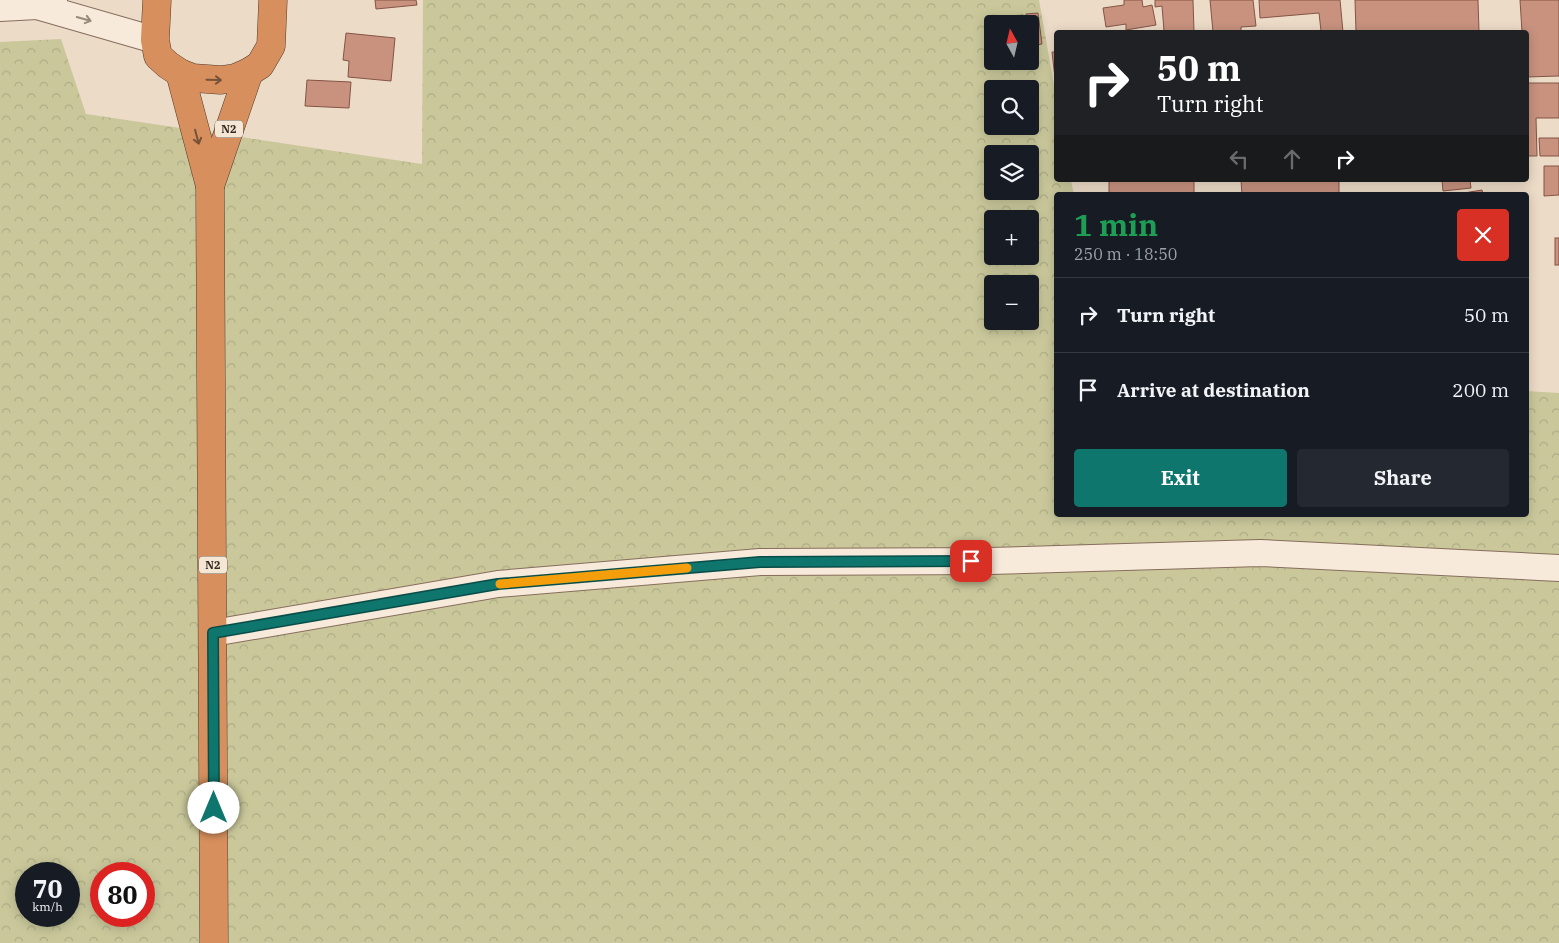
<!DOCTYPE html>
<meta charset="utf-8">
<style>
body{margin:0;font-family:"IBM Plex Serif",serif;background:#242831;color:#f1f3f6;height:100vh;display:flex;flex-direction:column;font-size:19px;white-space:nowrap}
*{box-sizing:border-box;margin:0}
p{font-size:16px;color:#9ea1a6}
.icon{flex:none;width:28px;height:28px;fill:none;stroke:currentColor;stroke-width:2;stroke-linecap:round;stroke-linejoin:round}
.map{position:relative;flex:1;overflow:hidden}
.drawer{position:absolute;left:1054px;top:192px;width:475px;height:325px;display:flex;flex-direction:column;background:#171b24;border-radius:5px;box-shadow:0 2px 12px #0003}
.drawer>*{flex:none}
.banner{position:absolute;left:1054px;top:30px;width:475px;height:152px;border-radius:5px;box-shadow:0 2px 12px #0003;background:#202124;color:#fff;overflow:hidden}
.needle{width:32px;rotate:352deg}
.tools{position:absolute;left:984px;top:15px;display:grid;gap:10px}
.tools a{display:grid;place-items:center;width:55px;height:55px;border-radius:5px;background:#171b24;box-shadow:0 2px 12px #0003;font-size:25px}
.speed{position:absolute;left:15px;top:862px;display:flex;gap:10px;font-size:25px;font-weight:700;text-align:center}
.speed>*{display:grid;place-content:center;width:65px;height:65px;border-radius:50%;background:#171b24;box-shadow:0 2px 12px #0003;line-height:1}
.speed small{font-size:12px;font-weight:400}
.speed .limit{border:8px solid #d22;background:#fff;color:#111}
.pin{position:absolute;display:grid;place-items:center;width:42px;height:42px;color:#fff;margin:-21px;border-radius:10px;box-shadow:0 2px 8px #0006}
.me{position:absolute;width:55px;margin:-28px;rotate:0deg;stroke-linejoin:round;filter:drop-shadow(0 0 4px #0008)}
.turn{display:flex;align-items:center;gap:18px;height:105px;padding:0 20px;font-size:22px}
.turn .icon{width:65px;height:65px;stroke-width:2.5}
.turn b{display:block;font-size:35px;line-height:42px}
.lanes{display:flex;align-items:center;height:48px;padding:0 20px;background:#0003;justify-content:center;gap:25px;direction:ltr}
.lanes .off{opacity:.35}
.round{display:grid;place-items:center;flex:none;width:52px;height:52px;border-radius:5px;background:#242831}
.overview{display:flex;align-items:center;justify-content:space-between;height:85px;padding:0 20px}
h1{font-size:30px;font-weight:700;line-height:38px;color:#1e9e55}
.action{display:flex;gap:10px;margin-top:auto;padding:10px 20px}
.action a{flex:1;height:58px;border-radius:5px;background:#0f766e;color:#fff;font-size:20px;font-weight:700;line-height:58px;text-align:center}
.action a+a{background:#242831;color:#f1f3f6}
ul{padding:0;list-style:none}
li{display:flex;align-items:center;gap:15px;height:75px;padding:0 20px;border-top:1px solid #363941}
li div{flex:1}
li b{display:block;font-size:19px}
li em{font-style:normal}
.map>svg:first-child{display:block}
.forest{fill:url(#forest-crowns);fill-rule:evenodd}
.building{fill:#c8927f;stroke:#855444}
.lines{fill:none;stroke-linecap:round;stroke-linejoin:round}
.minor-casing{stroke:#876d5d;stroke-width:28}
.highway-casing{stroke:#553c31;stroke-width:29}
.minor{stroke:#f7eada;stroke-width:26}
.highway{stroke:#d68f5d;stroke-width:28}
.oneway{stroke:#98897d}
.oneway2{stroke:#775138}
.route-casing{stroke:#0a4d48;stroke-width:12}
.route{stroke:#0f766e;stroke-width:9}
.slow{stroke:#f59e0b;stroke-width:9}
.labels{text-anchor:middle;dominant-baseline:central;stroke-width:4;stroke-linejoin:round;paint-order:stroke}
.shield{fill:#f4e7d6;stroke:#706157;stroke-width:1}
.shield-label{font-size:11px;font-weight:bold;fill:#382820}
</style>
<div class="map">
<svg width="1559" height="943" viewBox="0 0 1559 943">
<defs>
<pattern id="forest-crowns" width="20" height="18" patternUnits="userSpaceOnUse" patternTransform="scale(1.25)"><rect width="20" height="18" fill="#cac89b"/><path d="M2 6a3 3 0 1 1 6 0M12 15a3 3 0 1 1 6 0" fill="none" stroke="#aeac85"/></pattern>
</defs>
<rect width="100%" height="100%" fill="#ecdbc7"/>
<path class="forest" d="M423 0H1039L1056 96V180H1071L1074 195H1056V515H1526V391L1559 393V943H0V42L61 39 86 114 422 164ZM992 24H1030V61H992ZM992 89H1030V126H992ZM992 154H1030V191H992ZM992 219H1030V256H992ZM992 284H1030V321H992ZM26 874H69V916H26ZM101 874H144V916H101Z"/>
<g class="building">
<polygon points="375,0 416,0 417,5 376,9"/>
<polygon points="1124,0 1142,0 1143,7 1152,5 1156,25 1126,30 1126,24 1106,27 1103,8 1124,5"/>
<polygon points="1155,0 1193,0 1194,32 1136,32 1164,31 1162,6 1155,7"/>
<polygon points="1210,0 1253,0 1256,26 1241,27 1241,32 1213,32"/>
<polygon points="1259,0 1340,0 1343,32 1308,32 1321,31 1319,13 1260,18"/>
<polygon points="1355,0 1478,0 1479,32 1356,32"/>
<polygon points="1520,0 1559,0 1559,76 1526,77 1526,32 1522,32"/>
<polygon points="1038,13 1042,44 1030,46 1030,24 1028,24 1026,14"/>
<polygon points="1023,15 1024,24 1008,24 1008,17"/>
<polygon points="346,33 395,38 391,81 348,77 349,61 343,60"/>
<polygon points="1052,52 1056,52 1056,78 1055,78"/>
<polygon points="307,80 351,82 349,108 305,106"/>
<polygon points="1526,83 1559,83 1559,118 1536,118 1537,156 1526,156"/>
<polygon points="1539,138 1559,138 1559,156 1540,156"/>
<polygon points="1544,166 1559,166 1559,195 1544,196"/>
<rect x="1109" y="180" width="85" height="15"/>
<polygon points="1241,180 1339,180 1339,195 1242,195"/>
<polygon points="1442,180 1470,180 1471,188 1443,191"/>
<polygon points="1482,190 1483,195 1452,195"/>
<rect x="1555" y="238" width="4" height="27"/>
</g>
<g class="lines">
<defs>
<g id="minor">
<polyline points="37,6 155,40"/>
<polyline points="0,8 37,6 54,2"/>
<polyline points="213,633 498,584 760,562 990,561 1260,553 1559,568"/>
</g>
<g id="highway">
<polyline points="157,0 155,40 158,56 168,65 180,73 193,78 221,80 235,78 249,72 260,65 271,46 273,0"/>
<polyline points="180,73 210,186 214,943"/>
<polyline points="210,186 249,72"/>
</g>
</defs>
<use href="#minor" class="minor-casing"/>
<use href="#highway" class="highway-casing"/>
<use href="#minor" class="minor"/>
<use href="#highway" class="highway"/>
</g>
<defs><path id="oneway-shaft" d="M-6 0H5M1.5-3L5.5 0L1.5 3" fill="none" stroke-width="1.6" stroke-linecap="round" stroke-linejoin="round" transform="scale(1.25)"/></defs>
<use class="oneway" href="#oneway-shaft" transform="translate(84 19) rotate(16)"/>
<g class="oneway2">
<use href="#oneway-shaft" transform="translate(214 80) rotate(1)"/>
<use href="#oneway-shaft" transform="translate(197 137) rotate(75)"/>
</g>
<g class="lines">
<defs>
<polyline id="route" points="214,808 213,633 498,584 760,562 971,561"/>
</defs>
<use href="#route" class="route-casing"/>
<use href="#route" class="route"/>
<polyline class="slow" points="500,584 687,568"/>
</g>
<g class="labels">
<g class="shield">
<rect x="215" y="120.5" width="28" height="17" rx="4"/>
<rect x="199" y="556.5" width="28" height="17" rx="4"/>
</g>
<g class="shield-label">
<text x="229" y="129">N2</text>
<text x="213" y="565">N2</text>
</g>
</g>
</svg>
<div class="tools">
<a><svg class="needle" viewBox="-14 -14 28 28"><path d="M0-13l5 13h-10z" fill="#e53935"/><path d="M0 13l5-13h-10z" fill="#9ea1a6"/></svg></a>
<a><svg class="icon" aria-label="search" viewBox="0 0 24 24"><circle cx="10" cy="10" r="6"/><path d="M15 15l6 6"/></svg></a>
<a><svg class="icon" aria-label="layers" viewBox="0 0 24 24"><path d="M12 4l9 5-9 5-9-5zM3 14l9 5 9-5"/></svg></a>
<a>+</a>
<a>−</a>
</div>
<div class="speed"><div>70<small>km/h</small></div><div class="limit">80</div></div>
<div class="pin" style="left:971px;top:561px;background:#d93025"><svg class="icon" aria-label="arrive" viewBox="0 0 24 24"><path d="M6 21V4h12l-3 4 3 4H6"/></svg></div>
<svg class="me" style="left:214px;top:808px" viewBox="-20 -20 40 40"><circle r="19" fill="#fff"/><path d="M0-13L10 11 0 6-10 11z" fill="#0f766e"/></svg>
<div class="banner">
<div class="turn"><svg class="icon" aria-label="right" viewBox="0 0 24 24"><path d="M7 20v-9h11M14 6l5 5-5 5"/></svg><div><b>50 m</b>Turn right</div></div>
<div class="lanes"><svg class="icon off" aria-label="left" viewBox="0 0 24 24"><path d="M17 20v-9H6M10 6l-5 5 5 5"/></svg><svg class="icon off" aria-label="ahead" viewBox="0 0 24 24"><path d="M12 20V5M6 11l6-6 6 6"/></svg><svg class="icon" aria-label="right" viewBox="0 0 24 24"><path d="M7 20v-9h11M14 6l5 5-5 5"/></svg></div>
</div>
<section class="drawer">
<div class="overview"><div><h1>1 min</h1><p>250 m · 18:50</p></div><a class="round" style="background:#d93025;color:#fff"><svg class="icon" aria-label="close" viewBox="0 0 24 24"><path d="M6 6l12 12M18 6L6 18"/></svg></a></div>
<ul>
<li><svg class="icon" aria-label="right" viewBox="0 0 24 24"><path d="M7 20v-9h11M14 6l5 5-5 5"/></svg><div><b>Turn right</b></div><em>50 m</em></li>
<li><svg class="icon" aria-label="arrive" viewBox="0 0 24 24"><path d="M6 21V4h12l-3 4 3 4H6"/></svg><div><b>Arrive at destination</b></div><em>200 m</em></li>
</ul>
<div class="action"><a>Exit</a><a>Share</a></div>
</section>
</div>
